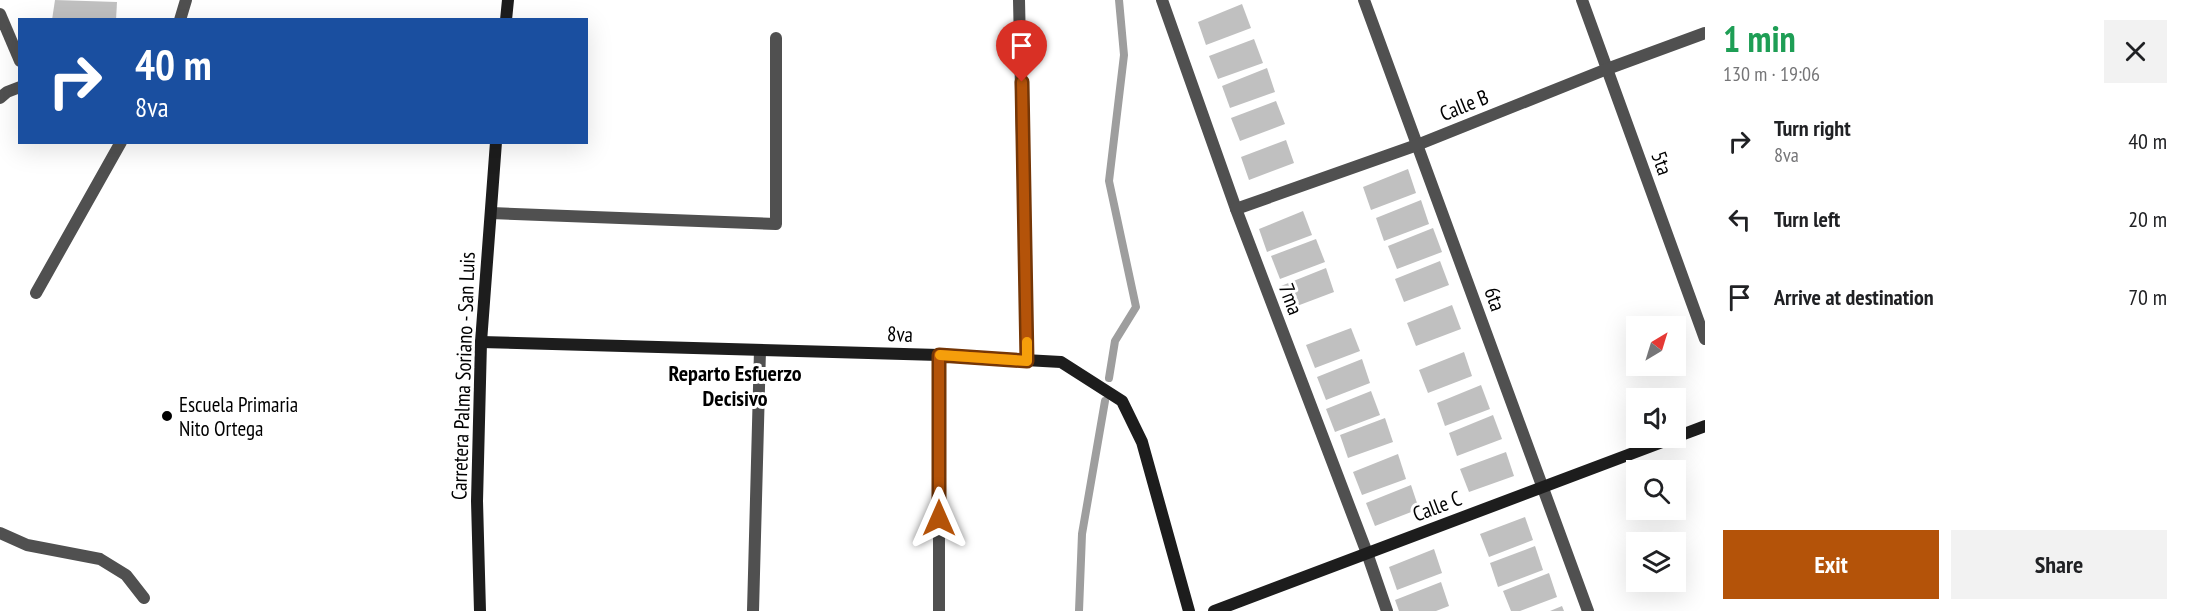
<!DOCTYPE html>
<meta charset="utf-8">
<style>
body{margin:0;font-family:"PT Sans Narrow",sans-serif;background:#f2f2f2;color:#202124;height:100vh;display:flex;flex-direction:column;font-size:22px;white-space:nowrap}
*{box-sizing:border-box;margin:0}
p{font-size:20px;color:#757577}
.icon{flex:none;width:33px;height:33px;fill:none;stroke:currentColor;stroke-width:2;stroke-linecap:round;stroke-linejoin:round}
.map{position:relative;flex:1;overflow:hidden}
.drawer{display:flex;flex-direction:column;background:#fff;width:480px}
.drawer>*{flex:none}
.banner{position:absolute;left:18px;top:18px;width:570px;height:126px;border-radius:0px;box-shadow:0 6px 24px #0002;background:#1a4fa0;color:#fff;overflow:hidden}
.needle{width:39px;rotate:38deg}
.buttons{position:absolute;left:1626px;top:316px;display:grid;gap:12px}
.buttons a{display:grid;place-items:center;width:60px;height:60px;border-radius:0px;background:#fff;box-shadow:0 6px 24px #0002;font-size:30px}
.pin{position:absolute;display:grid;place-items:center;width:51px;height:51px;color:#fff;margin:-62px -26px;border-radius:50% 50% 50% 0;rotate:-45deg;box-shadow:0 0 6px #0007}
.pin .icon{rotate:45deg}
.me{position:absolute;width:66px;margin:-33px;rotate:0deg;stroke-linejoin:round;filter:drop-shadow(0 0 4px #0008)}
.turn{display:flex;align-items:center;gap:21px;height:126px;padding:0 18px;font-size:27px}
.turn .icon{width:78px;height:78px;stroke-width:2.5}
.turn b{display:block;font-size:42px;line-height:51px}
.round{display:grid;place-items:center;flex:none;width:63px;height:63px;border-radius:0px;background:#f2f2f2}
.headline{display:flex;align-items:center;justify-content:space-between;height:102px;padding:0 18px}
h1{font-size:36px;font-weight:800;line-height:45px;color:#1e9e55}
.action{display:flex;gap:12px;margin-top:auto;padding:12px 18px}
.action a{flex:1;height:69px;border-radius:0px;background:#b45309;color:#fff;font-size:24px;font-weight:800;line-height:69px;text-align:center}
.action a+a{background:#f2f2f2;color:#202124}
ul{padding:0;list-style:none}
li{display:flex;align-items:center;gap:18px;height:78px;padding:0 18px}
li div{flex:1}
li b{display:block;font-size:22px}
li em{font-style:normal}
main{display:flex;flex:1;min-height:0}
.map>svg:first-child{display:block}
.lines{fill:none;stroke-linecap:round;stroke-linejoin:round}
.stream{stroke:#9e9e9e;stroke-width:8}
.building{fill:#c0c0c0}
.lane{stroke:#505050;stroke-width:12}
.street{stroke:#505050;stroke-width:12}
.secondary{stroke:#1d1d1d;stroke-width:12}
.route-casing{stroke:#753606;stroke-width:15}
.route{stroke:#b45309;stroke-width:10}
.slow{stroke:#f59e0b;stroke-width:10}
.poi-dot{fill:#000;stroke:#fff;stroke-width:2}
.labels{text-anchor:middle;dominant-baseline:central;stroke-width:6;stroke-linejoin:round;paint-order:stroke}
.street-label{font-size:21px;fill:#000;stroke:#fff}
.poi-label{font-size:21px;fill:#000;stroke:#fff;text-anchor:start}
.neighbourhood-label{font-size:22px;font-weight:bold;fill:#000;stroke:#fff}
</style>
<main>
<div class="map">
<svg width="1705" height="611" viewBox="0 0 1705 611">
<rect width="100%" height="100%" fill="#fff"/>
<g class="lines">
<g class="stream">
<polyline points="1109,378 1115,341 1136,307 1109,181 1124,55 1119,0"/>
<polyline points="1079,611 1082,534 1105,401"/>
</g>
</g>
<g class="building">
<polygon points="55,0 117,2 116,20 52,20"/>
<polygon points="1242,4 1251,28 1206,45 1198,22"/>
<polygon points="1254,39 1263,63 1218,79 1209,56"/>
<polygon points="1267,68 1275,92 1230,108 1222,86"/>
<polygon points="1276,101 1285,124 1240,141 1231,118"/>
<polygon points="1286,140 1294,163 1249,180 1241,157"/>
<polygon points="1408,169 1416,193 1371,210 1363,187"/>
<polygon points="1421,200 1429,224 1384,241 1376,218"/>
<polygon points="1303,211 1312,235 1267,252 1259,229"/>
<polygon points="1433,228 1442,252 1397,269 1388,246"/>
<polygon points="1316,239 1325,262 1280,279 1271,256"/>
<polygon points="1440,261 1449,285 1404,302 1395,279"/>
<polygon points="1326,268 1334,292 1289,309 1281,286"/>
<polygon points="1452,305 1461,329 1416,346 1407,323"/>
<polygon points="1351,328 1360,351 1315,368 1306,345"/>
<polygon points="1464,352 1472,376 1428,393 1419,370"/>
<polygon points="1362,359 1370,383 1326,400 1317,377"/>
<polygon points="1481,385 1490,409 1445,426 1437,403"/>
<polygon points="1371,391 1380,415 1335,432 1326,409"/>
<polygon points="1493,415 1502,439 1457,456 1449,433"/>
<polygon points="1385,418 1393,442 1348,458 1340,435"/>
<polygon points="1506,452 1514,476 1469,492 1460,469"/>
<polygon points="1398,454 1406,479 1362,495 1353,472"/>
<polygon points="1411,485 1419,509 1375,526 1366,503"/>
<polygon points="1525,517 1533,540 1489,557 1480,534"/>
<polygon points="1535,546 1543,570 1498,587 1490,563"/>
<polygon points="1434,549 1442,573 1397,590 1389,567"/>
<polygon points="1549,573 1557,597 1520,611 1511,611 1503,591"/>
<polygon points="1441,582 1449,606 1436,611 1399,611 1395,600"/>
<polygon points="1562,606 1564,611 1550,611"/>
</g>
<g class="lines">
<g class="lane">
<polyline points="0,14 20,61"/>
<polyline points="491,213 776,224 776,38"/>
<polyline points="36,293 121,142"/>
<polyline points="0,533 27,545 100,559 126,575 144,598"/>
</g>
<g class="street">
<polyline points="1019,0 1027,361"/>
<polyline points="1162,0 1236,209 1367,553 1387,611"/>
<polyline points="1364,0 1588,611"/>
<polyline points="1582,0 1705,339"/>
<polyline points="180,20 186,0"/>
<polyline points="0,98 7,92 20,87"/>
<polyline points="1236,209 1417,145 1607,69 1705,33"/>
<polyline points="939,355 939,611"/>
<polyline points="753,611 760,350"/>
</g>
<g class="secondary">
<polyline points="506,20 508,0"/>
<polyline points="481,342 939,355 1061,362 1122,401 1142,442 1189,611"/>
<polyline points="1676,437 1705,426"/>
<polyline points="480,611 477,501 481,342 496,142"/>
<polyline points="1214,611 1673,438"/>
</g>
</g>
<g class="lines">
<defs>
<polyline id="route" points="939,518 939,355 1027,361 1022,82"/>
</defs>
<use href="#route" class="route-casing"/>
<use href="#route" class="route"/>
<polyline class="slow" points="940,355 1027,361 1027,342"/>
</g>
<circle class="poi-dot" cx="167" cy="416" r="6"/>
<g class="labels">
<g class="street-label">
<text transform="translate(1464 105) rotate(-22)">Calle B</text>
<text transform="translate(1662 163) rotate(70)">5ta</text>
<text transform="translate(1291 299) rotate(69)">7ma</text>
<text transform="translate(1495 299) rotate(70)">6ta</text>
<text transform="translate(900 334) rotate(2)">8va</text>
<text transform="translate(463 376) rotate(-88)">Carretera Palma Soriano - San Luis</text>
<text transform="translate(1437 506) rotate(-21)">Calle C</text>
</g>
<g class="poi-label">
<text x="179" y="404">Escuela Primaria<tspan x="179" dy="24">Nito Ortega</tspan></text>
</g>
<g class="neighbourhood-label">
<text x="735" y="373">Reparto Esfuerzo<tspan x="735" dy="25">Decisivo</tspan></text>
</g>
</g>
</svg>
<div class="buttons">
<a><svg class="needle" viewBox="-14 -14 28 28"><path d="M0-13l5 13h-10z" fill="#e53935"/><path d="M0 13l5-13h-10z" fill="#757577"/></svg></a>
<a><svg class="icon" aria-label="sound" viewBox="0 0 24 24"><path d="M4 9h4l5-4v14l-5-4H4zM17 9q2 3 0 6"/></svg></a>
<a><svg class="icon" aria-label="search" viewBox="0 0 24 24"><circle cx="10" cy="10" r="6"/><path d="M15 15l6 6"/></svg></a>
<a><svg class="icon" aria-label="layers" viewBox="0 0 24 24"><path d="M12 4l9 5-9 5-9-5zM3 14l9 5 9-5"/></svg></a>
</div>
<div class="pin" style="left:1022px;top:82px;background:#d93025"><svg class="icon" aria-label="arrive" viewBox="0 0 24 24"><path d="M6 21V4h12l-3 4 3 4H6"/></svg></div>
<svg class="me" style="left:939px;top:518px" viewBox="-20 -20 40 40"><path d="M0-17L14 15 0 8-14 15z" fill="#b45309" stroke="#fff" stroke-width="4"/></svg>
<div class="banner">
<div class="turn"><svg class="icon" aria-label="right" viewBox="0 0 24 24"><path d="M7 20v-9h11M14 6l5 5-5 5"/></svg><div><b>40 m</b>8va</div></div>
</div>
</div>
<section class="drawer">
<div class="headline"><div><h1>1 min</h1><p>130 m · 19:06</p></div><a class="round"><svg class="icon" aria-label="close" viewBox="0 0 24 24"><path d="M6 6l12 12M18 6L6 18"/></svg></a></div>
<ul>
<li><svg class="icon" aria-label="right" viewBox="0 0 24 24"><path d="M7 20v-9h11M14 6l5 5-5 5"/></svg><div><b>Turn right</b><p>8va</p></div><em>40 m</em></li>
<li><svg class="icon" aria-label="left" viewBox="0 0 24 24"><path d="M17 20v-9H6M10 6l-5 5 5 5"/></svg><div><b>Turn left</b></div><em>20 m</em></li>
<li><svg class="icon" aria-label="arrive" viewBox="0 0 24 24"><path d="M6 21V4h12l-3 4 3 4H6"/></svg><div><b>Arrive at destination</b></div><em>70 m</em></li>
</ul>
<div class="action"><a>Exit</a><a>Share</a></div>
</section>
</main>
